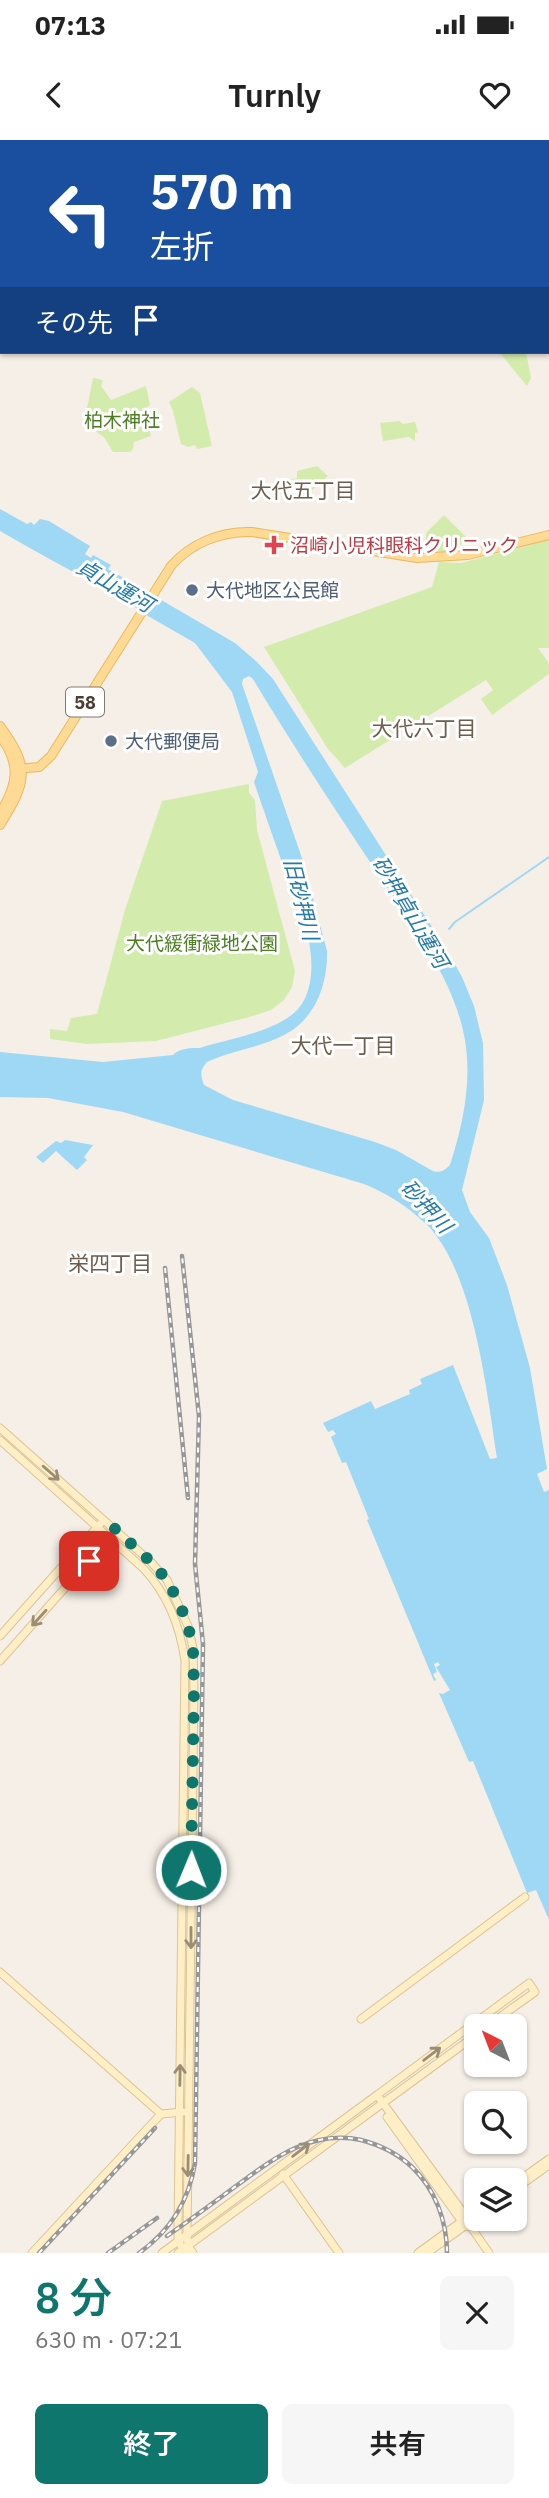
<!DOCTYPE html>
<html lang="ja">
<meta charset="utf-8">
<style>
body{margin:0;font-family:"IBM Plex Sans","Noto Sans JP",sans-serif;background:#f6f6f6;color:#222;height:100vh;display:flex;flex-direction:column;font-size:26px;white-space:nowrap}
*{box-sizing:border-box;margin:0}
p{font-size:23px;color:#767676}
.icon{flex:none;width:38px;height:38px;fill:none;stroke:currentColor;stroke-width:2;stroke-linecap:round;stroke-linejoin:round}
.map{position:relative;height:2113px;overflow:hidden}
.sheet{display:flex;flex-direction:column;background:#fff;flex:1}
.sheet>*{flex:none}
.guide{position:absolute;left:0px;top:0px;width:550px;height:214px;box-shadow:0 2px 5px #0004;background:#1a4fa0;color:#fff;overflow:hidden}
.needle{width:46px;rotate:318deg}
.fabs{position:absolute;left:464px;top:1874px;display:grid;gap:14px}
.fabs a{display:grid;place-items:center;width:63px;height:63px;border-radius:10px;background:#fff;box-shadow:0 2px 5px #0004;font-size:35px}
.pin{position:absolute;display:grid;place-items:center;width:60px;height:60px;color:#fff;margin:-30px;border-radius:14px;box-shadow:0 4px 10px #0006}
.me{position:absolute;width:77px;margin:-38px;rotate:1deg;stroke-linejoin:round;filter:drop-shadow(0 0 5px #0008)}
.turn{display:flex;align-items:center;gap:24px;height:147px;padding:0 35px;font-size:32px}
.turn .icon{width:91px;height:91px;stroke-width:2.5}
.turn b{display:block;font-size:49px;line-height:60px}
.then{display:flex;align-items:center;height:66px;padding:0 35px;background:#0003;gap:14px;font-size:26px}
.round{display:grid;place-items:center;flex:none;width:74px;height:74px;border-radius:10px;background:#f6f6f6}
.summary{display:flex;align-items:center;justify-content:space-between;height:119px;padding:0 35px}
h1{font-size:42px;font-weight:600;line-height:52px;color:#0f766e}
.primary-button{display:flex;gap:14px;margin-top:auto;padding:14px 35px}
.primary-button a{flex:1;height:80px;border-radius:10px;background:#0f766e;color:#fff;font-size:28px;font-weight:600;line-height:80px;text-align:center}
.primary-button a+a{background:#f6f6f6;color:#222}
.status{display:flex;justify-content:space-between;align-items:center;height:49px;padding:0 35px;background:#fff;direction:ltr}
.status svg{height:19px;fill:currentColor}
header{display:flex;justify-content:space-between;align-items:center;height:91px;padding:0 35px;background:#fff;font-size:32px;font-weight:600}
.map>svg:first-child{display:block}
.green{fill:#d3ecad}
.water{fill:#9fd8f5;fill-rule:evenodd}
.pier{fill:#f5efe7}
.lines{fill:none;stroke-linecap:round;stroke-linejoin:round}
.stream{stroke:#9fd8f5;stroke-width:2}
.secondary-casing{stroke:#dbc495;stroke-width:9}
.primary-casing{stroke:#ecb85d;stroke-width:10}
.secondary{stroke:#ffeec6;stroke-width:7}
.primary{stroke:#ffda95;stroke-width:8}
.rail-casing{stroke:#979797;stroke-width:4.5}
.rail{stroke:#fff;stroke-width:2;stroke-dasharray:5;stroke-linecap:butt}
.oneway{stroke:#9a8e76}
.route{stroke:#0f766e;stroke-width:12;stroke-dasharray:0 21.6}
.health-dot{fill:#e0444e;stroke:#fff;stroke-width:2.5}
.service-dot{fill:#5c6f8a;stroke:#fff;stroke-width:2.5}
.labels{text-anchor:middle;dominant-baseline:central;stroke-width:6;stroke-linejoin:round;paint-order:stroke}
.shield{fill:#fff;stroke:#7f7972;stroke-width:2}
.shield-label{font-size:18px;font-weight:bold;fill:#483f35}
.park-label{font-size:19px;fill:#4c7e24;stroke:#fff}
.health-label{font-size:19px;fill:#be3a42;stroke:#fff;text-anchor:start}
.service-label{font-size:19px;fill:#4e5e75;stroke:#fff;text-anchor:start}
.neighbourhood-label{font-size:21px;fill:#6c5d4c;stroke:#fff}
.water-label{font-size:21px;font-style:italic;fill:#247aab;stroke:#fff}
</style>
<div class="status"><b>07:13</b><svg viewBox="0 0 49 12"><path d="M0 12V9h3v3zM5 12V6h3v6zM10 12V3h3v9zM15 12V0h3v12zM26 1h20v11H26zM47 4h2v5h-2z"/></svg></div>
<header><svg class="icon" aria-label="back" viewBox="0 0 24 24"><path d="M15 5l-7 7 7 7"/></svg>Turnly<svg class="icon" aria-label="heart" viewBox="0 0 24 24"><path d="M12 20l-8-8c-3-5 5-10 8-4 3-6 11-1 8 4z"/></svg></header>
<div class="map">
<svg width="549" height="2113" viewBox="0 0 549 2113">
<rect width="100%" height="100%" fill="#f5efe7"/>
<g class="green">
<polygon points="499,212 526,212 531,238 527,246"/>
<polygon points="93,238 103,240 101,246 111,260 146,246 150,265 147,267 146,277 151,296 134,302 133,309 130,312 113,312 104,297 95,291 85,279"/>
<polygon points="192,247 200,253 212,306 197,309 195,305 188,307 181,304 173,271 169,262"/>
<polygon points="399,281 403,284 415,282 418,292 415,293 415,301 409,297 383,301 380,283"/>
<polygon points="317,326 328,336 309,353 301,356 298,345 291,346 289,340 297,338 297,331"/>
<polygon points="444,375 466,397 462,404 443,413 426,412 426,393"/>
<polygon points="549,400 549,508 538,508 549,523 549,534 492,575 481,559 493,550 486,540 345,628 328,609 264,507 432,447 439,422 461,423"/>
<polygon points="249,644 249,653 255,660 257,690 295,831 292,847 284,860 271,870 253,876 156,901 87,904 50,899 50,889 67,891 71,878 97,874 125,770 162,661"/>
</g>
<g class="water">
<path d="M0 369 27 384 31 382 34 385 40 379 49 381 90 406 85 414 91 418 93 415 111 425 108 429 235 503 256 521 273 539 448 812 462 837 474 866 483 903 484 960 462 1050 470 1072 489 1098 507 1145 530 1228 547 1329 537 1334 544 1352 549 1350V1780L536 1750 527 1753 473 1621 469 1622 439 1553 443 1554 450 1550 436 1527 440 1525 438 1522 434 1524 437 1532 433 1534 436 1540 434 1541 367 1380 369 1379 346 1322 342 1323 331 1297 336 1294 333 1290 328 1292 323 1283 371 1261 375 1269 410 1254 409 1250 422 1244 420 1239 453 1225 490 1319 497 1318C487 1254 474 1130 426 1084 407 1066 388 1054 364 1044L123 972 48 958 0 957V912L103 922 173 915C179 908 191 908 200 908 228 899 277 892 298 869 312 853 313 828 310 808 308 788 298 767 291 747 278 712 266 677 254 642L258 632 232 552 195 503 0 391ZM249 536 253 539C292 604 334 668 376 731 410 783 454 837 465 900 472 943 463 984 450 1025 444 1031 439 1034 431 1030L396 1010 375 1002 233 960 204 945C200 934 200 930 207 922 230 911 257 908 280 897 314 882 328 846 327 811L304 724 242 544 243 539Z"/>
<polygon points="65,1000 93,1005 84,1017 87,1020 77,1030 56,1011 43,1023 36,1017 56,1001 61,1003"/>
</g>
<polygon class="pier" points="0,392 132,464 137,469 133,472 47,420 0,395"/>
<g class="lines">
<polyline class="stream" points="449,789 455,782 549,717"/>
<defs>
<g id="secondary">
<polyline points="0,1288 151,1422 167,1440 188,1486 193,1508 194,1550 187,2094 188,2106 193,2113"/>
<path d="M0 1300 144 1429C168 1455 180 1485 185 1521L178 2088V2101L186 2113"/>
<polyline points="0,1496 100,1384"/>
<polyline points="0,1521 111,1396"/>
<polyline points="0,1832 161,1974 183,1972"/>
<polyline points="361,1879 525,1757"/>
<polyline points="377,1955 529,1843 535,1852 487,1886"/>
<polyline points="387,1977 465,2086 471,2087"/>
<polyline points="283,2034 339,2113"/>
<polyline points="514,2044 549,2019"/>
<polyline points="514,2050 549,2025"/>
<polyline points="32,2113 161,1974"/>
<polyline points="162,2113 377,1955 470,2082 471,2087 489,2113"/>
<polyline points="178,2113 476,1895"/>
<polyline points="418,2113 476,2071"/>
<polyline points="427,2113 476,2078"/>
</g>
<g id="primary">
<path d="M0 586C31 628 27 642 0 685"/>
<path d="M0 596C21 624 18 644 0 673"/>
<path d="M15 629 39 627 51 616 171 426C191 403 221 391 252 392L417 418 468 415 549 395"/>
</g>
</defs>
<use href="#secondary" class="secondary-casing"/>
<use href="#primary" class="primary-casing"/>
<use href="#secondary" class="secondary"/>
<use href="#primary" class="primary"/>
<defs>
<g id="rail">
<polyline points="165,1128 188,1358"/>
<path d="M167 2096C190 2080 213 2063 236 2046 273 2019 311 1989 361 2000 380 2005 397 2013 412 2027 435 2049 447 2081 447 2113"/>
<polyline points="39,2113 155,1988"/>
<polyline points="108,2113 157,2078"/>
<path d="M139 2113C170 2091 189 2061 195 2023L203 1504 195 1424 199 1276 182 1116"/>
</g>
</defs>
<use href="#rail" class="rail-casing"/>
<use href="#rail" class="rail"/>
</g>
<defs><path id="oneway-shaft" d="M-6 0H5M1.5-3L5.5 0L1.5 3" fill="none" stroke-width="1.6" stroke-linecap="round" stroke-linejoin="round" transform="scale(1.75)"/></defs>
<g class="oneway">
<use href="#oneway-shaft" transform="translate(51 1333) rotate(41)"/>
<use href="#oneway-shaft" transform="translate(39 1478) rotate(132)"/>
<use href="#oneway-shaft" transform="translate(191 1798) rotate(90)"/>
<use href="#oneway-shaft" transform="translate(432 1914) rotate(-37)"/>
<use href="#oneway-shaft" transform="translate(180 1935) rotate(-89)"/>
<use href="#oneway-shaft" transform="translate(301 2010) rotate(-37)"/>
<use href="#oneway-shaft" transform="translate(188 2026) rotate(91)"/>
</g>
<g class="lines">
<polyline class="route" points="89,1421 110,1398 114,1388 151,1422 167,1440 180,1465 188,1486 193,1508 194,1550 191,1730"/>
</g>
<path class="health-dot" d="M270.5 394.5h7v7h7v7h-7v7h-7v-7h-7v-7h7z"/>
<g class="service-dot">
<circle cx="192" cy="450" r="7"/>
<circle cx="111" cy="601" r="7"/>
</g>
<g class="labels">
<rect class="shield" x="66" y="547.5" width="38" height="29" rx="5"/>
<g class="shield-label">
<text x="85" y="562">58</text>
</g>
<g class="park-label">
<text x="122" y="280">柏木神社</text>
<text x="202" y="803">大代緩衝緑地公園</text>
</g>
<g class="health-label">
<text x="290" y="405">沼崎小児科眼科クリニック</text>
</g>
<g class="service-label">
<text x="206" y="450">大代地区公民館</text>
<text x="125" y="601">大代郵便局</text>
</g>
<g class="neighbourhood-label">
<text x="303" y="350">大代五丁目</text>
<text x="424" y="588">大代六丁目</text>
<text x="343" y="905">大代一丁目</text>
<text x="110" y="1123">栄四丁目</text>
</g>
<g class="water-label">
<text transform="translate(115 445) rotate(30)">貞山運河</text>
<text transform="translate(302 759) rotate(76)">旧砂押川</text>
<text transform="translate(411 772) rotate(59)">砂押貞山運河</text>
<text transform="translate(427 1066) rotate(47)">砂押川</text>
</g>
</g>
</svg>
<div class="fabs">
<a><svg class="needle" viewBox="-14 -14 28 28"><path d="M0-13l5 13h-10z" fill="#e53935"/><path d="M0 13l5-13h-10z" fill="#767676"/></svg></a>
<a><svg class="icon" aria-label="search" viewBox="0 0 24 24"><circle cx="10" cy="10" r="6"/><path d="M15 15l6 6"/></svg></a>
<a><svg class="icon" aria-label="layers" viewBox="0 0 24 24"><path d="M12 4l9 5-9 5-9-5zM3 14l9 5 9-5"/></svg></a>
</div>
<div class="pin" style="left:89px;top:1421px;background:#d93025"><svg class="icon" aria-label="arrive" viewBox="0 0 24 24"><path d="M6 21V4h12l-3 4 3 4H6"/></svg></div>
<svg class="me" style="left:191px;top:1730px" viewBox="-20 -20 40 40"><circle r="17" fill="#0f766e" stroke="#fff" stroke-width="3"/><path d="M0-11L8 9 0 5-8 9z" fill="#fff"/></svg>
<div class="guide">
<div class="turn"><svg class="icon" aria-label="left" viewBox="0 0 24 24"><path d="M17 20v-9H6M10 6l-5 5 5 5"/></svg><div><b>570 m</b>左折</div></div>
<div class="then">その先<svg class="icon" aria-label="arrive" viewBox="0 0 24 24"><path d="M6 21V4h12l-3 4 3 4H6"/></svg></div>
</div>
</div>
<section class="sheet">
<div class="summary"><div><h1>8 分</h1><p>630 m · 07:21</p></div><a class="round"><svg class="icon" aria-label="close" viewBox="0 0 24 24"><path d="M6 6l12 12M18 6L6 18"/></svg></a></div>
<div class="primary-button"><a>終了</a><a>共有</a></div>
</section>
